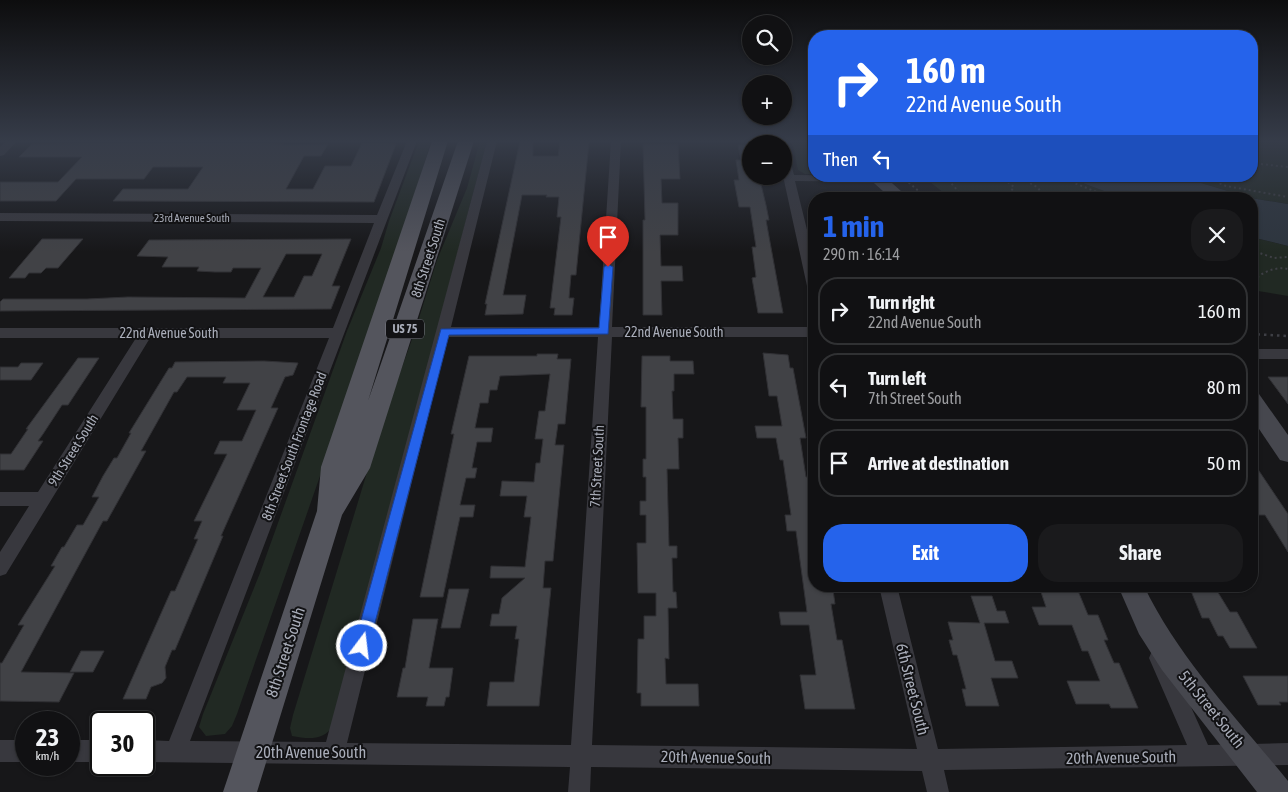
<!DOCTYPE html>
<meta charset="utf-8">
<style>
body{margin:0;font-family:"Asap Condensed",sans-serif;background:#1a1a1c;color:#f1f3f6;height:100vh;display:flex;flex-direction:column;font-size:19px;white-space:nowrap}
*{box-sizing:border-box;margin:0}
p{font-size:16px;color:#9c9da0}
.icon{flex:none;width:28px;height:28px;fill:none;stroke:currentColor;stroke-width:2;stroke-linecap:round;stroke-linejoin:round}
.map{position:relative;flex:1;overflow:hidden}
.sheet{position:absolute;left:808px;top:192px;width:450px;height:400px;display:flex;flex-direction:column;background:#111113;border-radius:20px;box-shadow:0 1px 4px #0004,0 0 0 1px #303133}
.sheet>*{flex:none}
.top-card{position:absolute;left:808px;top:30px;width:450px;height:152px;border-radius:20px;box-shadow:0 1px 4px #0004,0 0 0 1px #303133;background:#2563eb;color:#fff;overflow:hidden}
.tools{position:absolute;left:742px;top:15px;display:grid;gap:10px}
.tools a{display:grid;place-items:center;width:50px;height:50px;border-radius:50%;background:#111113;box-shadow:0 1px 4px #0004,0 0 0 1px #303133;font-size:25px}
.speed{position:absolute;left:15px;top:711px;display:flex;gap:10px;font-size:25px;font-weight:700;text-align:center}
.speed>*{display:grid;place-content:center;width:65px;height:65px;border-radius:50%;background:#111113;box-shadow:0 1px 4px #0004,0 0 0 1px #303133;line-height:1}
.speed small{font-size:12px;font-weight:400}
.speed .limit{border:2px solid #111;border-radius:8px;background:#fff;color:#111}
.pin{position:absolute;display:grid;place-items:center;width:42px;height:42px;color:#fff;margin:-51px -21px;border-radius:50% 50% 50% 0;rotate:-45deg;box-shadow:0 0 5px #0007}
.pin .icon{rotate:45deg}
.me{position:absolute;width:55px;margin:-28px;rotate:15deg;stroke-linejoin:round;filter:drop-shadow(0 0 4px #0008)}
.turn{display:flex;align-items:center;gap:18px;height:105px;padding:0 15px;font-size:22px}
.turn .icon{width:65px;height:65px;stroke-width:2.5}
.turn b{display:block;font-size:35px;line-height:42px}
.then{display:flex;align-items:center;height:48px;padding:0 15px;background:#0003;gap:10px;font-size:19px}
.round{display:grid;place-items:center;flex:none;width:52px;height:52px;border-radius:20px;background:#1a1a1c}
.overview{display:flex;align-items:center;justify-content:space-between;height:85px;padding:0 15px}
h1{font-size:30px;font-weight:700;line-height:38px;color:#2563eb}
.button{display:flex;gap:10px;margin-top:auto;padding:10px 15px}
.button a{flex:1;height:58px;border-radius:20px;background:#2563eb;color:#fff;font-size:20px;font-weight:700;line-height:58px;text-align:center}
.button a+a{background:#1a1a1c;color:#f1f3f6}
ul{padding:0;list-style:none}
li{display:flex;align-items:center;gap:15px;height:68px;margin:0 10px 8px;padding:0 5px;border:2px solid #303133;border-radius:20px}
li div{flex:1}
li b{display:block;font-size:19px}
li em{font-style:normal}
.map>svg:first-child{display:block}
.green{fill:#212923}
.water{fill:#2d353e}
.building{fill:#414246;stroke:#313135;fill-rule:evenodd}
.lines{fill:none;stroke-linecap:round;stroke-linejoin:round}
.path-far1{stroke:#3e3f45;stroke-width:2;stroke-dasharray:2 3;stroke-linecap:butt}
.path{stroke:#3e3f45;stroke-width:2.5;stroke-dasharray:2.5 4;stroke-linecap:butt}
.street{fill:#38383e;fill-rule:evenodd}
.secondary{fill:#46474e;fill-rule:evenodd}
.primary{fill:#54555d;fill-rule:evenodd}
.route{fill:#2563eb;stroke:#184099}
.labels{text-anchor:middle;dominant-baseline:central;stroke-width:4;stroke-linejoin:round;paint-order:stroke}
.far-street-label{font-size:11px;fill:#a9adb9;stroke:#121214}
.shield{fill:#121214;stroke:#7c7e88;stroke-width:1}
.shield-label{font-size:12px;font-weight:bold;fill:#a9adb9}
.street-label{font-size:14px;fill:#a9adb9;stroke:#121214}
.near-street-label{font-size:16px;fill:#a9adb9;stroke:#121214}
</style>
<div class="map">
<svg width="1288" height="792" viewBox="0 0 1288 792">
<rect width="100%" height="100%" fill="#171719"/>
<g class="green">
<polygon points="419,141 431,141 394,264 237,714 232,726 225,734 206,736 199,727 203,714 260,573 347,331 381,248 389,221"/>
<path d="M480 141H487L333 726C323 741 308 739 292 736L290 728 293 715 383 420 415 331 437 260 467 188Z"/>
<polygon points="792,141 814,141 814,174 805,174 798,170"/>
<polygon points="1251,141 1288,141 1288,204 1251,198 1178,176 1251,176"/>
<polygon points="922,176 1073,176 1085,184 1126,199 952,199"/>
<polygon points="1251,237 1288,246 1288,296 1258,291 1251,292"/>
</g>
<polygon class="water" points="1073,176 1178,176 1251,198 1288,204 1288,246 1251,237 1251,199 1126,199 1085,184"/>
<g class="building">
<polygon points="520,141 533,141 533,156 558,156 560,142 589,142 576,275 571,275 569,298 574,298 572,315 554,315 555,308 550,308 561,217 557,217 559,197 546,197 547,195 522,195 503,295 526,295 523,314 485,315 487,304 485,304"/>
<polygon points="221,143 284,144 283,145 328,144 321,156 304,156 286,189 313,189 325,166 351,166 362,143 396,144 374,202 113,201 123,189 188,189 203,167 153,167 144,179 76,179 56,201 0,201 0,182 58,182 82,157 19,157 32,144"/>
<polygon points="643,144 678,144 680,179 661,179 662,203 678,203 678,235 660,235 661,266 682,266 683,281 661,281 662,315 643,315 643,220 645,220"/>
<polygon points="738,145 751,145 751,176 759,176 766,205 769,220 766,220 783,313 758,313 752,278 756,277 752,247 756,247 750,207 739,207 734,180 739,180 736,160 741,160"/>
<polygon points="42,239 83,239 58,268 46,268 41,273 29,273 25,278 9,278"/>
<path d="M351 239 332 286H340L331 309 0 311V302L3 299H87L128 297 245 298 261 268H233L231 272H215L197 271 199 267H162L168 257 137 256 149 240ZM286 254H322L312 276H304L294 297H263Z"/>
<polygon points="763,353 788,355 790,368 793,368 806,438 800,438 806,477 808,477 810,488 814,488 814,586 828,586 828,590 833,590 835,604 831,604 837,640 842,640 855,709 805,709 800,675 816,675 809,625 781,625 779,612 807,612 796,531 787,531 785,515 791,515 783,460 780,460 776,438 757,438 755,426 782,426 777,396 769,396"/>
<polygon points="537,354 558,354 557,359 571,359 565,424 558,424 555,445 564,445 553,561 545,561 543,588 551,588 539,706 487,706 490,682 514,682 519,639 515,639 517,626 490,626 492,614 499,614 502,598 525,578 490,578 491,566 525,567 531,517 524,517 527,496 500,496 502,481 534,482 536,463 540,463 543,439 535,439 539,411 545,411 550,374 500,376 497,390 490,390 488,403 480,403 475,428 493,428 491,442 477,442 472,468 477,468 475,478 466,478 460,505 475,505 473,517 460,517 443,597 420,597 454,434 451,434 469,356 537,356"/>
<polygon points="642,356 670,356 670,361 693,361 694,374 674,374 674,391 672,391 673,419 683,419 683,438 678,438 679,469 667,469 669,546 677,546 677,558 672,558 673,592 676,592 677,608 668,608 669,659 665,658 666,684 698,684 699,706 641,706 641,693 637,693 638,639 644,639 644,616 656,616 656,593 638,593 637,543 646,543 646,515 640,515 640,501 646,501 646,477 643,477 643,459 646,459 646,407 641,407"/>
<polygon points="78,358 99,358 68,405 62,405 43,434 38,441 43,441 24,470 0,470 0,454 11,454 28,429 26,429"/>
<polygon points="264,361 298,363 293,375 285,377 271,408 278,408 221,536 223,536 175,650 172,650 165,667 166,678 162,683 151,687 146,699 123,699 171,591 175,591 198,539 194,539 202,521 194,521 227,454 214,454 220,441 242,441 256,410 237,410 250,383 223,383 226,377 187,377 177,392 174,392 141,451 146,451 107,521 103,521 21,672 74,673 59,702 0,701 0,663 2,663 24,625 18,625 55,566 51,566 62,547 64,547 77,525 83,525 99,497 92,497 103,476 114,458 117,458 131,433 129,433 169,368 172,368 175,362"/>
<polygon points="21,363 43,363 31,380 0,380 0,367 18,367"/>
<polygon points="1268,377 1288,377 1288,404"/>
<polygon points="1251,459 1288,514 1288,552 1265,515 1255,515 1251,509"/>
<polygon points="1039,586 1076,586 1088,615 1098,615 1108,640 1104,640 1114,663 1119,663 1138,708 1111,708 1109,704 1076,704 1067,681 1100,681 1088,651 1082,651 1072,625 1039,625 1032,607 1046,607"/>
<polygon points="1189,586 1214,586 1230,612 1237,612 1257,648 1230,648 1223,636 1218,636 1209,618 1202,618"/>
<polygon points="449,589 469,589 460,628 441,628"/>
<polygon points="971,596 992,596 997,611 1005,611 1009,623 984,623 995,661 1012,661 1018,678 991,678 999,706 966,706 962,689 966,689 957,655 953,655 949,640 953,640 948,622 980,623"/>
<polygon points="413,619 438,619 429,668 453,668 449,697 446,697 444,706 426,706 428,697 397,697 403,668 405,668"/>
<polygon points="81,651 104,651 93,672 70,672"/>
<polygon points="1243,676 1288,676 1288,702 1279,702 1281,705 1258,705"/>
</g>
<g class="lines">
<g class="path-far1">
<polyline points="1251,163 1288,167"/>
<polyline points="901,176 928,199"/>
<polyline points="945,176 965,199"/>
<polyline points="1000,176 1014,187 1005,199"/>
<polyline points="1017,176 1037,187 1047,199"/>
<polyline points="1057,176 1114,199"/>
<polyline points="1201,176 1226,186 1288,197"/>
<polyline points="1251,250 1274,258 1288,257"/>
<path d="M1251 285C1258 273 1275 266 1288 269"/>
</g>
<polyline class="path" points="1251,334 1288,336"/>
<g class="street">
<polygon points="6,141 17,141 4,155 0,156 0,147"/>
<path d="M407 141H417L190 741 326 742 487 141H497L451 327H599L611 141H621L612 327H814V337H612L592 745 917 749 879 586H897L938 749 1187 745 1149 658 1152 651 1159 648 1166 651 1208 745 1288 743V765L944 770 949 792H927L922 771 591 767 590 792H568L570 767 144 762V740L169 741 329 338H150L6 574 0 576V552L29 506H0V492H38L136 338H0V328H333L374 223 0 221V213L377 215ZM448 337H598L571 745 347 743Z"/>
<polygon points="775,141 785,141 786,144 784,146 784,144 776,144"/>
<polygon points="784,153 789,156 794,175 878,176 882,179 876,182 795,181 814,258 814,290 807,286 783,176"/>
<rect x="1251" y="349" width="37" height="10"/>
<rect x="0" y="740" width="26" height="22"/>
<rect x="69" y="740" width="32" height="22"/>
</g>
<g class="secondary">
<polygon points="866,176 884,176 910,199 892,199"/>
<polygon points="1251,392 1259,394 1288,435 1288,462 1280,460 1251,417"/>
<path d="M1118 586H1144C1179 659 1238 719 1288 781V792H1257L1162 670 1139 634Z"/>
</g>
<polygon class="primary" points="432,141 448,141 368,401 458,141 474,141 370,468 342,515 257,792 223,792 317,511 321,467"/>
</g>
<linearGradient id="sky" x2="0" y2="1"><stop stop-color="#0d0d0e"/><stop offset="0.56" stop-color="#363c49"/><stop offset="1" stop-color="#363c49" stop-opacity="0"/></linearGradient>
<rect width="1288" height="252" fill="url(#sky)"/>
<polygon class="route" points="608,264 613,267 608,334 449,335 369,646 367,651 362,653 356,651 354,646 441,329 599,328 604,267"/>
<g class="labels">
<g class="far-street-label">
<text x="192" y="218">23rd Avenue South</text>
</g>
<rect class="shield" x="386" y="319.5" width="38" height="19" rx="4"/>
<g class="shield-label">
<text x="405" y="329">US 75</text>
</g>
<g class="street-label">
<text transform="translate(428 258) rotate(-72)">8th Street South</text>
<text x="674" y="332">22nd Avenue South</text>
<text x="169" y="333">22nd Avenue South</text>
<text transform="translate(294 446) rotate(-69)">8th Street South Frontage Road</text>
<text transform="translate(73 450) rotate(-58)">9th Street South</text>
<text transform="translate(597 466) rotate(-87)">7th Street South</text>
</g>
<g class="near-street-label">
<text transform="translate(285 652) rotate(-72)">8th Street South</text>
<text transform="translate(913 689) rotate(76)">6th Street South</text>
<text transform="translate(1212 709) rotate(51)">5th Street South</text>
<text x="311" y="752">20th Avenue South</text>
<text transform="translate(716 757) rotate(1)">20th Avenue South</text>
<text transform="translate(1121 757) rotate(-1)">20th Avenue South</text>
</g>
</g>
</svg>
<div class="tools">
<a><svg class="icon" aria-label="search" viewBox="0 0 24 24"><circle cx="10" cy="10" r="6"/><path d="M15 15l6 6"/></svg></a>
<a>+</a>
<a>−</a>
</div>
<div class="speed"><div>23<small>km/h</small></div><div class="limit">30</div></div>
<div class="pin" style="left:608px;top:267px;background:#d93025"><svg class="icon" aria-label="arrive" viewBox="0 0 24 24"><path d="M6 21V4h12l-3 4 3 4H6"/></svg></div>
<svg class="me" style="left:362px;top:646px" viewBox="-20 -20 40 40"><circle r="17" fill="#2563eb" stroke="#fff" stroke-width="3"/><path d="M0-11L8 9 0 5-8 9z" fill="#fff"/></svg>
<div class="top-card">
<div class="turn"><svg class="icon" aria-label="right" viewBox="0 0 24 24"><path d="M7 20v-9h11M14 6l5 5-5 5"/></svg><div><b>160 m</b>22nd Avenue South</div></div>
<div class="then">Then<svg class="icon" aria-label="left" viewBox="0 0 24 24"><path d="M17 20v-9H6M10 6l-5 5 5 5"/></svg></div>
</div>
<section class="sheet">
<div class="overview"><div><h1>1 min</h1><p>290 m · 16:14</p></div><a class="round"><svg class="icon" aria-label="close" viewBox="0 0 24 24"><path d="M6 6l12 12M18 6L6 18"/></svg></a></div>
<ul>
<li><svg class="icon" aria-label="right" viewBox="0 0 24 24"><path d="M7 20v-9h11M14 6l5 5-5 5"/></svg><div><b>Turn right</b><p>22nd Avenue South</p></div><em>160 m</em></li>
<li><svg class="icon" aria-label="left" viewBox="0 0 24 24"><path d="M17 20v-9H6M10 6l-5 5 5 5"/></svg><div><b>Turn left</b><p>7th Street South</p></div><em>80 m</em></li>
<li><svg class="icon" aria-label="arrive" viewBox="0 0 24 24"><path d="M6 21V4h12l-3 4 3 4H6"/></svg><div><b>Arrive at destination</b></div><em>50 m</em></li>
</ul>
<div class="button"><a>Exit</a><a>Share</a></div>
</section>
</div>
